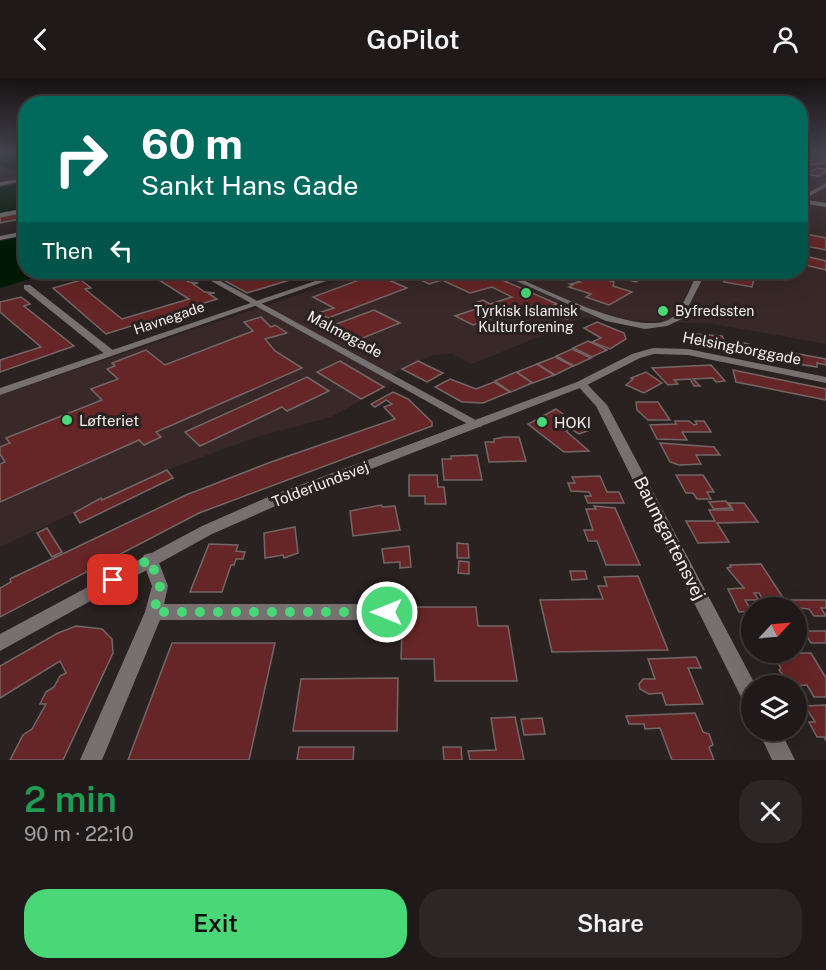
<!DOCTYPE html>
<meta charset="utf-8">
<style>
body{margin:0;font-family:"Public Sans",sans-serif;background:#2d2626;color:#f1f3f6;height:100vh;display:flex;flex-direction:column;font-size:22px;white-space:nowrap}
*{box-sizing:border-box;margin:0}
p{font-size:20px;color:#a2a0a2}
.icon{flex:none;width:33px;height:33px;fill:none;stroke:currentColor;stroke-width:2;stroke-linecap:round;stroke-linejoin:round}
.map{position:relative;height:682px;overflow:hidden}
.sheet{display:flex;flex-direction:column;background:#201919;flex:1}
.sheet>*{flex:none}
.guide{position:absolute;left:18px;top:18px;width:790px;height:183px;border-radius:24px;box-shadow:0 6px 24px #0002,0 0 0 2px #3d3838;background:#00695c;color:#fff;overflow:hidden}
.needle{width:39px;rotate:64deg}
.fabs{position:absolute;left:741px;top:519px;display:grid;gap:12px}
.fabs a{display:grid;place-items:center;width:66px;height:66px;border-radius:50%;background:#201919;box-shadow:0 6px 24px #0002,0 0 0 2px #3d3838;font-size:30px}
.pin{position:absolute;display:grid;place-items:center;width:51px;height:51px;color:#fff;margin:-26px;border-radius:12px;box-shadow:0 3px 9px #0006}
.me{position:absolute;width:66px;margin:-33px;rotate:270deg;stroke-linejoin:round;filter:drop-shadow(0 0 4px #0008)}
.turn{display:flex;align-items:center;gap:21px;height:126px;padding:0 24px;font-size:27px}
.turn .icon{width:78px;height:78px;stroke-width:2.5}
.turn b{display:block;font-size:42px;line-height:51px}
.then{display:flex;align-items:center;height:57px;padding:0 24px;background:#0003;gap:12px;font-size:22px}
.round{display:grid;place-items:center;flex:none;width:63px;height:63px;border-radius:24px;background:#2d2626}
.head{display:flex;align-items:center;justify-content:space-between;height:102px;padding:0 24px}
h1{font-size:36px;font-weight:600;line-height:45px;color:#1e9e55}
.cta{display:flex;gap:12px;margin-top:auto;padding:12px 24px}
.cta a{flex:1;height:69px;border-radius:24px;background:#49d778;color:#111;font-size:24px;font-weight:600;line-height:69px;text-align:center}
.cta a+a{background:#2d2626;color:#f1f3f6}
header{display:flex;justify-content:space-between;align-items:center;height:78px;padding:0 24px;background:#201919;font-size:27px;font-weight:600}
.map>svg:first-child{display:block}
.built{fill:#382828}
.water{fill:#001a05}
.building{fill:#662526;stroke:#736867;stroke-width:1.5}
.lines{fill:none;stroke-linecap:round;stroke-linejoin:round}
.pedestrian{fill:#767070;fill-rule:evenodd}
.minor{fill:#767070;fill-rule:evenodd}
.tertiary{fill:#767070;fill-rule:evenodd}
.route{stroke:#49d778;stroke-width:10;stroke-dasharray:0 18}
.poi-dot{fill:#49d778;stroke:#2a2121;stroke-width:2}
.labels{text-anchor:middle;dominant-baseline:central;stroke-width:6;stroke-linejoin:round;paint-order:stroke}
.far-poi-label{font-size:14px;fill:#f5efee;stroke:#2a2121}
.far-street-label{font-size:14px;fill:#f5efee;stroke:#2a2121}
.street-label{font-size:15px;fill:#f5efee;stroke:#2a2121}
.poi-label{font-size:15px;fill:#f5efee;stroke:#2a2121;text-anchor:start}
.near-street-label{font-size:18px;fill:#f5efee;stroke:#2a2121}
</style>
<header><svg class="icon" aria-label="back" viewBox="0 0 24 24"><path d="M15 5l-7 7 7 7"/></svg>GoPilot<svg class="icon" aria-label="person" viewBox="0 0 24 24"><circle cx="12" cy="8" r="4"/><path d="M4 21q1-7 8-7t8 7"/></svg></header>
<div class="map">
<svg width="826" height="682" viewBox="0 0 826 682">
<rect width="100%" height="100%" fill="#2a2121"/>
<polygon class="built" points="801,74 826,74 826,266 714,246 584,240 472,286 452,276 432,277 387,299 396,304 331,339 254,360 167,392 0,469 0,317 365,194 801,194"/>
<g class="water">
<polygon points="0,74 25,74 25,95 0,88"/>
<polygon points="25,104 25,130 0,136 0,109"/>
<polygon points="25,158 26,194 52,194 0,210 0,163"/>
</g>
<g class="building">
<polygon points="801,74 826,74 826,85 801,88"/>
<polygon points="818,90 826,91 826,94 818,98 804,96"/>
<polygon points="26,134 26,140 0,145 0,139"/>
<polygon points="801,155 826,160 826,172 801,167"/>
<polygon points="801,177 826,183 826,192 801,186"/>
<polygon points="153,194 180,194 185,196 179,198 189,204 198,205 193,206 205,214 215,215 209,216 217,221 106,256 53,210 81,202 91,210 85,211 122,241 189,221 148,195"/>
<polygon points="209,194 316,194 247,215"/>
<polygon points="405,194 484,194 557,226 541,232 530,227 473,247 455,238 482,229 475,225 483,222 490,226 512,219 492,209 470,215 442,202 429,206"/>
<polygon points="598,194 654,194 636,204"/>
<polygon points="375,196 407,210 328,240 318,235 334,230 313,219"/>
<polygon points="727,196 754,201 752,209 724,204"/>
<polygon points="591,197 614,204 613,208 632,214 609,227 586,219 591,216 569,209 573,207 570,206 580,204 574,202"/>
<polygon points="21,219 30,226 24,228 74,268 0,294 0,282 41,269 0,234 0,224"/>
<polygon points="555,227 578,237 567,241 544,231"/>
<polygon points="374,232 400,245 348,266 323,251"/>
<polygon points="261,239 271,249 275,247 287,255 265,261 275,273 302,290 156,354 161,359 144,367 139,362 0,424 0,386 5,384 0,376 0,369 10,365 6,360 102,322 91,311 118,301 107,291 115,288 112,285 146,272 165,287 253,253 244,244"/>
<polygon points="597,244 624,255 626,261 610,271 592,264 601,260 584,250"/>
<polygon points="696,256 722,258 729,271 707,270"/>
<polygon points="588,263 607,272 592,279 573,270"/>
<polygon points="744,265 749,266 749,272 755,272 755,269 777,273 777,276 784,277 793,278 793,275 826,281 826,287 817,285 817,289 755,279 755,276 745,274"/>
<polygon points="572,271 591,280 574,288 556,278"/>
<polygon points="555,279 573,288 555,297 537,286"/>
<polygon points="340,283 384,309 361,321 317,294"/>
<polygon points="418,283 443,295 427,304 402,291"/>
<polygon points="537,286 554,297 533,305 517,294"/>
<polygon points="711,287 725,303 716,304 713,300 693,301 700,308 694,308 690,301 674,302 678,306 668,307 652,290"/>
<polygon points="733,292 826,311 826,322 736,304"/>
<polygon points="516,294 532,305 511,314 495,303"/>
<polygon points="646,294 662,305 644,315 626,307 633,301 631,300"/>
<polygon points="307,299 329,313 287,333 282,329 200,368 185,354"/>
<polygon points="450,301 476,311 494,304 510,314 483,325 462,324 435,309"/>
<polygon points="393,314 408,321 432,344 432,348 199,435 0,539 0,510 11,504 10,501 186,417 271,384 395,341 384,329 392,326 386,322 375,329 371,326"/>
<polygon points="636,324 658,324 670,342 648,342 637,332"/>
<polygon points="556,331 587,353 579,356 571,351 566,353 589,373 564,374 528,346"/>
<polygon points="675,343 689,343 694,347 697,346 695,343 704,343 711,354 682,354 687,362 657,361 650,347 676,346"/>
<polygon points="504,359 519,359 526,383 489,384 485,364 494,364 494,361"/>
<polygon points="660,365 714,369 720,377 696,377 701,386 679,387 670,384"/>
<polygon points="477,377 482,402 444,402 442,381 451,381 451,378"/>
<polygon points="167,392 173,400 80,445 74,435 101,420 102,422"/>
<polygon points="409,397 437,397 438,409 444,409 446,426 425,426 425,418 409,418"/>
<polygon points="676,397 703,397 714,414 707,414 711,421 697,421 693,415 686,415"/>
<polygon points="600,398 607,414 619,414 624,425 588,425 585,418 591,418 589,414 571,413 568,405 575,405 572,399"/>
<polygon points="726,423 731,430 714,431 709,424"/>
<polygon points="729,425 744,425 758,444 717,445 729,464 698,465 686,443 715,443 709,432 733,432"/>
<polygon points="381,427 383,429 395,428 400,452 353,458 350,433"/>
<polygon points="594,428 615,430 640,487 606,487 597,463 588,463 584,452 593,452 586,431 596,431"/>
<polygon points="295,449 298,475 284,480 283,477 265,480 264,455"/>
<polygon points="47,450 62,474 52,479 37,455"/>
<polygon points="457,465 468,466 469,480 457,480"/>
<polygon points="209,466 238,467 236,473 245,474 243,481 236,481 234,487 231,487 222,514 190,514"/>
<polygon points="409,468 411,489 400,490 400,484 384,485 382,471"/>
<polygon points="459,483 469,484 469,496 458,495"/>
<polygon points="761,486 784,521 763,522 759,515 754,515 759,522 745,522 752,533 739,534 728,511 744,510 727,490 731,489 730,487"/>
<polygon points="570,493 585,493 587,501 572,502"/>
<polygon points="638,498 668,572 552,574 540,522 603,521 598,508 607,508 604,499"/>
<polygon points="770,522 826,522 826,530 821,530 826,538 814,538 809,531 789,529 760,530 775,529"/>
<polygon points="403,529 476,529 478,548 508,548 517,603 435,603 434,581 401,581"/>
<polygon points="796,542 804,553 826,553 826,565 811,565 805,555 796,556"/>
<polygon points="76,548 102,551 112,561 113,575 63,682 10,682 23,657 32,651 46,626 40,626 46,614 54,609 60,598 66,595 60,583 0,620 0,588 58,555"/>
<polygon points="172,565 275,565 249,682 128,682"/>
<polygon points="772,575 811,575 826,600 826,619 814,619 807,607 791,608 779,592 781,590"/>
<polygon points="696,579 701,590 688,590 703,626 666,627 662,615 649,616 640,611 639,606 643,601 655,601 648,581"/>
<polygon points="398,600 397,653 293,653 301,601"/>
<polygon points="826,627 826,663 824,659 817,659 809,644 815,644 805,628"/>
<polygon points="695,635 703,654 709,656 713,667 709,669 714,682 672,682 660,650 645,651 644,646 629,646 626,638"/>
<polygon points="515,639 524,682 470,682 468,673 496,672 491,640"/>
<polygon points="542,640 545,656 524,657 521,641"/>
<polygon points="299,669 354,669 353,682 297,682"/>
<polygon points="443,669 461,669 462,682 444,682"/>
</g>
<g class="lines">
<polygon class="pedestrian" points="24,207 30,207 114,273 114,277 106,277 24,211"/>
<g class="minor">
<polygon points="22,101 22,103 0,108 0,104"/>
<polygon points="801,121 826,125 826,129 801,125"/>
<polygon points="26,130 26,134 0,139 0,135"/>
<polygon points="26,153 26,157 0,162 0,158"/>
<polygon points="195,194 204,194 483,346 481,349 473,349"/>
<polygon points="581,303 585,304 607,327 756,608 752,608 752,630 745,627 596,328 576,306"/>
<polygon points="150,475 156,477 168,508 164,526 387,526 393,529 396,534 393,539 387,542 160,542 102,682 80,682 145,534 152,508 142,481 144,477"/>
<polygon points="758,652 780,652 795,682 772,682"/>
</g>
<g class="tertiary">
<polygon points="826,105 826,109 801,123 801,119"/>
<polygon points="342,194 352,194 0,317 0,310"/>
<path d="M496 194H505C537 207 646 265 674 238 683 230 692 205 698 194H706L682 241 667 248 645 251 606 243Z"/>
<polygon points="653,270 688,271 826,299 826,305 688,277 654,276 640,280 585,308 278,427 212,456 0,573 0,556 202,448 268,419 577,304 632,276"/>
</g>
</g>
<linearGradient id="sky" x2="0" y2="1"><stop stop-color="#171212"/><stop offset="0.44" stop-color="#44434e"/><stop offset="1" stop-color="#44434e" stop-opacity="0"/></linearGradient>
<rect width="826" height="170" fill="url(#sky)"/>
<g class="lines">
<polyline class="route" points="113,502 150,481 160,508 154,534 387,534"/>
</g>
<g class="poi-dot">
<circle cx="526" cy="215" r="6"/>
<circle cx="663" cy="233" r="6"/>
<circle cx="67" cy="342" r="6"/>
<circle cx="542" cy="344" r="6"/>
</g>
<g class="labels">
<g class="far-poi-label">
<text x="526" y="233">Tyrkisk Islamisk<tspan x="526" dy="16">Kulturforening</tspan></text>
<text x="675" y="233" text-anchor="start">Byfredssten</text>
</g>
<g class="far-street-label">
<text transform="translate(169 240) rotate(-19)">Havnegade</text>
</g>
<g class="street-label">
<text transform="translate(345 256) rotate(28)">Malmøgade</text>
<text transform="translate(742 270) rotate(11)">Helsingborggade</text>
<text transform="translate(320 406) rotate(-21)">Tolderlundsvej</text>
</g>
<g class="poi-label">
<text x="79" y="342">Løfteriet</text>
<text x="554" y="344">HOKI</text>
</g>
<g class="near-street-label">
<text transform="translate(670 460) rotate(63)">Baumgartensvej</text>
</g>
</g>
</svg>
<div class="fabs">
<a><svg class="needle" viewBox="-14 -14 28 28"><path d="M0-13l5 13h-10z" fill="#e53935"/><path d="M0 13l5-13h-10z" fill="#a2a0a2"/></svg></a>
<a><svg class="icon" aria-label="layers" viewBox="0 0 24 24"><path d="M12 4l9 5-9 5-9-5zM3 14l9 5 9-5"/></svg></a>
</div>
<div class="pin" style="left:113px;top:502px;background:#d93025"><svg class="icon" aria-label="arrive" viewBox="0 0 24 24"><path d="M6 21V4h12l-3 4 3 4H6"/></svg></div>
<svg class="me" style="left:387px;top:534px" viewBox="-20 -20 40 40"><circle r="17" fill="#49d778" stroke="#fff" stroke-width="3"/><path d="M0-11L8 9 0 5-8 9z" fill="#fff"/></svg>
<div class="guide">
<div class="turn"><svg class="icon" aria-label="right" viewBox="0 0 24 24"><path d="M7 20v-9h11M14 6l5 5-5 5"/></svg><div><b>60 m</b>Sankt Hans Gade</div></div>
<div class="then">Then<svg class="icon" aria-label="left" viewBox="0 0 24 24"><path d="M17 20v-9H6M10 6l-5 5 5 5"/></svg></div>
</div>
</div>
<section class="sheet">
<div class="head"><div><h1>2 min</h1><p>90 m · 22:10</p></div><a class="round"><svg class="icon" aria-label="close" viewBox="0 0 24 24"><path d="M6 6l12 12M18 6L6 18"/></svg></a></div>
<div class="cta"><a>Exit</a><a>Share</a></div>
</section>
